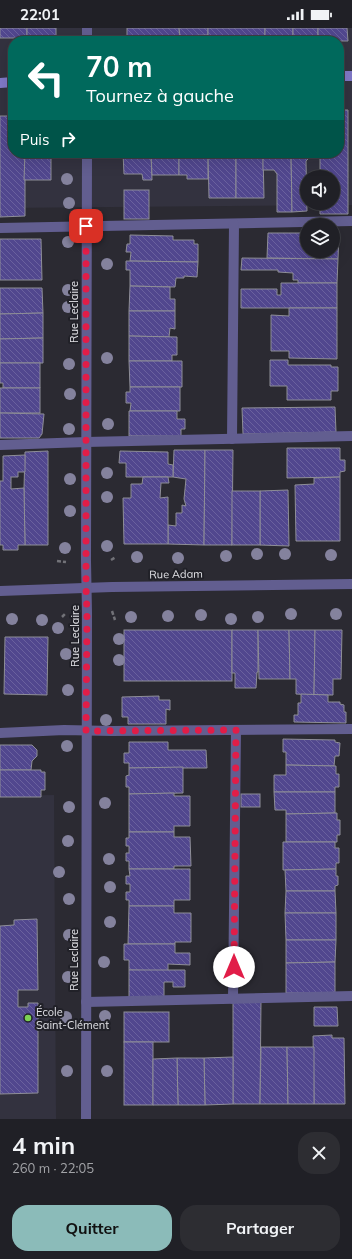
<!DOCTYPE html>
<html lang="fr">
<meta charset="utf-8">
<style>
body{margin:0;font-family:Mulish,sans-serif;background:#2d2d32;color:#f1f3f6;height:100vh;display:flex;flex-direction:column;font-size:15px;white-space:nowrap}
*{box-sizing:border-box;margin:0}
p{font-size:13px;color:#a2a3a7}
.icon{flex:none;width:22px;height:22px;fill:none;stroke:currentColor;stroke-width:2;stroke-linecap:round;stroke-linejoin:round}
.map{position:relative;height:1091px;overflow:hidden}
.sheet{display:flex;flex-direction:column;background:#202026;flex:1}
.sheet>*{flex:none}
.top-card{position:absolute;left:8px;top:8px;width:336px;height:122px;border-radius:16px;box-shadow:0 4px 16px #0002,0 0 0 1px #3d3e43;background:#00695c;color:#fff;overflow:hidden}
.tools{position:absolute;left:300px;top:142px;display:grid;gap:8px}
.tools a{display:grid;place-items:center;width:40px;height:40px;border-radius:50%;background:#202026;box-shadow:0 4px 16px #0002,0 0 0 1px #3d3e43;font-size:20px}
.pin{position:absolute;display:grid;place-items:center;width:34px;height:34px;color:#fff;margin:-17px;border-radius:8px;box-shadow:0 2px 6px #0006}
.me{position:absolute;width:44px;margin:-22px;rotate:0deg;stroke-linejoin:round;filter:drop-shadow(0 0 3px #0008)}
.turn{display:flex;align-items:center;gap:14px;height:84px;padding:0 12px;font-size:18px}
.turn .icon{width:52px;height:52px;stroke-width:2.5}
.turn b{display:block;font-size:28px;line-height:34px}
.then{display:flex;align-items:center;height:38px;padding:0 12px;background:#0003;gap:8px;font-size:15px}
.round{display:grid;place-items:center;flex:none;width:42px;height:42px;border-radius:16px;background:#2d2d32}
.head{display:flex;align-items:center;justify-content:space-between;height:68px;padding:0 12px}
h1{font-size:24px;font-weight:700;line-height:30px}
.button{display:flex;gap:8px;margin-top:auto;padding:8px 12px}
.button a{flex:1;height:46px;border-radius:16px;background:#8bbbb9;color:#111;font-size:16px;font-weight:700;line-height:46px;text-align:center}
.button a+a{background:#2d2d32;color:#f1f3f6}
.status{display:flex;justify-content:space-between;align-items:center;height:28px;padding:0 20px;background:#202026;direction:ltr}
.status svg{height:11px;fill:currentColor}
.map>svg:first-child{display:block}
.built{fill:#33323f;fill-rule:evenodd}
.building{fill:url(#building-back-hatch);stroke:#8e8e97}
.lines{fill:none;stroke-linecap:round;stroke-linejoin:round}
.path{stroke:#727278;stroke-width:2.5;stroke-dasharray:4 2;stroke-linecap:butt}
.lane{stroke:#625e90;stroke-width:10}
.street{stroke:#625e90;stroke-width:10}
.secondary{stroke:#8179c8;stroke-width:10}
.tree{fill:#84829d}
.route{stroke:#e11d48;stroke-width:7;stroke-dasharray:0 12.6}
.poi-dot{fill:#7cd155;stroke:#212128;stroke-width:1.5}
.labels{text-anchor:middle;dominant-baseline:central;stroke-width:4;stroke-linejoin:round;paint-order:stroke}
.street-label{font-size:11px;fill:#e2e2e7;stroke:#212128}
.poi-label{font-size:11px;fill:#e2e2e7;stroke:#212128;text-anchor:start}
</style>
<div class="status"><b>22:01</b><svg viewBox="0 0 49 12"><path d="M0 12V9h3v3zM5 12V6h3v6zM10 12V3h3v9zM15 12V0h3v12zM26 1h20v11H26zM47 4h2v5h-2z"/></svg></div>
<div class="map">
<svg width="352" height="1091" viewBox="0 0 352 1091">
<defs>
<pattern id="building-back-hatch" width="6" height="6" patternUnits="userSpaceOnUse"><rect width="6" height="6" fill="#51478e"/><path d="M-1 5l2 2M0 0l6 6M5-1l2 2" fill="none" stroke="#6a619e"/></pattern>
</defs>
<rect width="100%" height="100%" fill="#2b2a32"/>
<g class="built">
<path d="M0 0H352V177L0 180ZM13 13H339V125H13ZM307 149H333V175H307Z"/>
<polygon points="54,767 56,1091 0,1091 0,768"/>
</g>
<g class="building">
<rect x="0" y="0" width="27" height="10"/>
<rect x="27" y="0" width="29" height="13"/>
<polygon points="127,0 179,0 180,13 127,13"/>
<polygon points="179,0 208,0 208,7 180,8"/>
<rect x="208" y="0" width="57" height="13"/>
<rect x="265" y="0" width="28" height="13"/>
<rect x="293" y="0" width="25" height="13"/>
<polygon points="318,0 347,0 348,13 318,13"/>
<polygon points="339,82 348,82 348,186 320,186 320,175 333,175 333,149 320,149 320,125 339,125"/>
<polygon points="0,88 13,88 13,125 25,125 25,188 0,189"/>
<polygon points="25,125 51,125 51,152 24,152"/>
<polygon points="123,125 151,125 152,152 143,152 142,146 124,146"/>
<polygon points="151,125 179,125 179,147 152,147"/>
<polygon points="179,125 208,125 208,151 187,151 187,147 179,147"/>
<polygon points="208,125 236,125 236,170 209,170"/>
<polygon points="236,125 263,125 264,170 236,170"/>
<polygon points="263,125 291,125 292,184 277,184 277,146 274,142 263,142"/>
<polygon points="291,125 320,125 320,129 309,130 306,133 307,183 292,184"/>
<rect x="124" y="162" width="25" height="29"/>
<polygon points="268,205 307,205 307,223 333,223 333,206 339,206 338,231 267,230"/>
<polygon points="130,207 173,208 173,212 194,212 194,216 198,216 198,234 130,233 131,224 126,224 127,216 130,216"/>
<polygon points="0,211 41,211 42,252 0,252"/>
<polygon points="242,230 338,231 337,255 298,255 298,252 293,252 293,245 278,244 278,242 241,242"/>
<polygon points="126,233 198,234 197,249 184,248 184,250 176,250 175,259 130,258 130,242 126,242"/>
<polygon points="281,255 337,255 337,280 241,280 241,261 277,261 277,267 281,267"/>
<polygon points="130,258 170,259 170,271 175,271 175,283 129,283"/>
<polygon points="0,260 42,260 43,285 0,286"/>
<polygon points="289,280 337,280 337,331 289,330 289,323 271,323 271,287 289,288"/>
<polygon points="129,283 175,283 175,301 170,300 169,309 129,308"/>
<polygon points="43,285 43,310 0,311 0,286"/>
<polygon points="129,308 177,309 177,327 172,327 172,333 129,333"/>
<polygon points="43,310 43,335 0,335 0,311"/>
<polygon points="270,332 288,332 288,337 331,337 331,339 338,339 338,363 331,363 331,372 287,372 287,358 270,358"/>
<polygon points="129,333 182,333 182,359 130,359"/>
<polygon points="0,335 40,335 40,360 3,360 3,355 0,355"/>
<polygon points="130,359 180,359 180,383 130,383 131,375 126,375 126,364 130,364"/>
<rect x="0" y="360" width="40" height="25"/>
<polygon points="335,379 336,404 243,406 242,380"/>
<polygon points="129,383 177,383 177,391 185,391 185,401 181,401 181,408 129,408"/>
<polygon points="0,385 44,386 42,406 39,410 0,410"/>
<polygon points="287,420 340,420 340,432 345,432 345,443 340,444 340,449 287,450"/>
<polygon points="174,422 205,422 204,517 168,516 168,497 176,498 176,485 182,485 182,477 186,478 184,471 186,451 173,449"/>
<polygon points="205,422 233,422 232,517 204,517"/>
<polygon points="48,423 48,517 25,517 24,460 25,424"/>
<polygon points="120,423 168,424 168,436 173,437 173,449 126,449 126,435 119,435"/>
<polygon points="25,427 25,444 18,444 18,449 11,449 11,461 24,460 25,517 18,517 18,522 3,522 3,517 0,517 0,453 3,453 3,428"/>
<polygon points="143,449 168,449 169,455 161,455 160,470 168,469 168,516 124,516 123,470 131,470 131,456 142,456"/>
<polygon points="340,449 340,513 296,513 295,457 314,456 314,450"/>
<polygon points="288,462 289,518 260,517 260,463"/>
<rect x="232" y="463" width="28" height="54"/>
<rect x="124" y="602" width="108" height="51"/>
<polygon points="232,602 258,602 258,644 257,644 256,660 235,660 235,645 232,645"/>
<polygon points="258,602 289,602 290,651 259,651"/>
<polygon points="289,602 315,602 314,667 296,666 296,651 290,651"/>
<polygon points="315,602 342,602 341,651 333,651 333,667 314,667"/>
<polygon points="5,609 48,609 47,667 4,666"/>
<polygon points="301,666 328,667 328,674 340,674 340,676 344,677 344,684 346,684 346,695 294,694 294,687 298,687 298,675 301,675"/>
<polygon points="159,668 159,672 170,672 170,682 166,681 166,696 128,696 128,689 122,689 122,669"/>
<polygon points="283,711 335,712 335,714 340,715 339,728 335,728 334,738 286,737 286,724 283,724"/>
<polygon points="129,714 168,714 168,722 206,722 207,740 129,740 129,735 124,735 124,725 129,725"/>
<polygon points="0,717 32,717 37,722 37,728 32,733 31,742 0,742"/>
<polygon points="286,737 336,738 336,746 339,746 339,759 335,759 335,764 274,764 274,747 286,747"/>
<polygon points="183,739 183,765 129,766 129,759 126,759 126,748 129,747 129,740"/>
<polygon points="0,742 41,742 41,744 45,744 45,762 41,762 41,769 0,769"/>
<polygon points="274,764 335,764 335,785 286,786 286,782 275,782"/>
<polygon points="174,765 174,768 190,768 190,798 174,798 174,804 129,804 129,766"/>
<rect x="241" y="766" width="19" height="13"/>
<polygon points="335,785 337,785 337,792 340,792 340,807 337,807 337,814 286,814 286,786"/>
<polygon points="129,804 174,804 174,809 190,809 191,838 174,838 174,841 129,841 129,833 126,833 126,825 129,825 129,818 126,818 126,810 129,810"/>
<polygon points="283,814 335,814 335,820 339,820 339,835 336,835 336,841 283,842"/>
<polygon points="129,841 190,841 190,872 174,872 174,878 129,878 129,872 126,872 126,864 130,864 130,856 126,856 126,848 130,848"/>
<polygon points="336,841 336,848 338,848 338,857 335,858 335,863 286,863 285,842"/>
<polygon points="286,863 335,863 336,885 285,885"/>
<polygon points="129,878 174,878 174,885 191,885 191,914 175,914 175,916 128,916"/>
<polygon points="285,885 336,885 336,912 286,912"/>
<polygon points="37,891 38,962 18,962 18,979 28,979 28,975 38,975 38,1065 0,1066 0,898 14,897 14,892"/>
<polygon points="286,912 336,912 335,934 286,935"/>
<polygon points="124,916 175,916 175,925 190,925 190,937 168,936 168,943 129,942 129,932 124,932"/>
<polygon points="335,934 335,965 286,965 286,935"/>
<polygon points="129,942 185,942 185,959 173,959 173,954 164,954 164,969 129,970"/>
<polygon points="233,973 261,973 260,1076 233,1076"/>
<polygon points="314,979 337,979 338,998 314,998"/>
<rect x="124" y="984" width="45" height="30"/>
<polygon points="332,1007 332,1010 344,1010 345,1076 314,1076 313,1008"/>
<rect x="124" y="1014" width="29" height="63"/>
<polygon points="261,1019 287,1019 288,1076 260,1076"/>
<polygon points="287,1019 314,1019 314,1076 288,1076"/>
<polygon points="233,1029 233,1076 205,1077 204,1030"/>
<polygon points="177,1030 204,1030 205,1077 178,1077"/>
<polygon points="177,1030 178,1077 153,1077 153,1031"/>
</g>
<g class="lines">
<g class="path">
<polyline points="111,532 116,529"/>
<polyline points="57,533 66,534"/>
<polyline points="112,583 115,592"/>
<polyline points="62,589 65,586"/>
</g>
<g class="lane">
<polyline points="0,200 352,193"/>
<polyline points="232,411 234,196"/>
<polyline points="0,417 86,414 352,408"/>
<polyline points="0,705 64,702 112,703 352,701"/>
<polyline points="233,971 236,702"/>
<polyline points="86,974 352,968"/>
</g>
<g class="street">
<polyline points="87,0 87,13"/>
<polyline points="0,563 112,559 352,556"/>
<polyline points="86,1091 87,585 86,533 87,125"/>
</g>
<g class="secondary">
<polyline points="339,48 352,48"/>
<polyline points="0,55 13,54"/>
</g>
</g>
<g class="tree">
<circle cx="67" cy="151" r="6"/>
<circle cx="69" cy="175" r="6"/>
<circle cx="68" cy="214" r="6"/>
<circle cx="107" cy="236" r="6"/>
<circle cx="68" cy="262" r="6"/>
<circle cx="68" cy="279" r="6"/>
<circle cx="107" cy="330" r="6"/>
<circle cx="69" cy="336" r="6"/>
<circle cx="70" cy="366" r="6"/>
<circle cx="108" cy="396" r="6"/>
<circle cx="69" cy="401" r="6"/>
<circle cx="107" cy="445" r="6"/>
<circle cx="70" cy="451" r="6"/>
<circle cx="107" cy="469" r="6"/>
<circle cx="70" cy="483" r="6"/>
<circle cx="107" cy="518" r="6"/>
<circle cx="65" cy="520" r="6"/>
<circle cx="257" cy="526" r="6"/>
<circle cx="285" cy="526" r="6"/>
<circle cx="331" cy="527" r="6"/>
<circle cx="226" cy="528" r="6"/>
<circle cx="137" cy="529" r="6"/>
<circle cx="178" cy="530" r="6"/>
<circle cx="291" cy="586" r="6"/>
<circle cx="336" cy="586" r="6"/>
<circle cx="201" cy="587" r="6"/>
<circle cx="168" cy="588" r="6"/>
<circle cx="131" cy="589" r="6"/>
<circle cx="258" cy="589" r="6"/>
<circle cx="12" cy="591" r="6"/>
<circle cx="231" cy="591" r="6"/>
<circle cx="42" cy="592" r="6"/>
<circle cx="58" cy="600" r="6"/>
<circle cx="119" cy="611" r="6"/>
<circle cx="66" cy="626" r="6"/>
<circle cx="119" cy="632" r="6"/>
<circle cx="68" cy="662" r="6"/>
<circle cx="106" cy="692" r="6"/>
<circle cx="67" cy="718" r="6"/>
<circle cx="105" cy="775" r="6"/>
<circle cx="69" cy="779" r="6"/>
<circle cx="68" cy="813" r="6"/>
<circle cx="109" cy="831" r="6"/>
<circle cx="59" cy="844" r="6"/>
<circle cx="110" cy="859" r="6"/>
<circle cx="69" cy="871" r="6"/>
<circle cx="110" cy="894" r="6"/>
<circle cx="69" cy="907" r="6"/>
<circle cx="104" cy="934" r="6"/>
<circle cx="68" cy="949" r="6"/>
<circle cx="105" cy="988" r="6"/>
<circle cx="66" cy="989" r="6"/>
<circle cx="67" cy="1043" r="6"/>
<circle cx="107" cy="1043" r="6"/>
</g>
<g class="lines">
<polyline class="route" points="86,198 86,560 87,584 86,703 236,702 234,939"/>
</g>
<circle class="poi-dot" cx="28" cy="990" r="4"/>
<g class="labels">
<g class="street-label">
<text transform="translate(74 284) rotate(-90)">Rue Leclaire</text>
<text transform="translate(176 546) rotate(-1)">Rue Adam</text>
<text transform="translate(75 608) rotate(-90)">Rue Leclaire</text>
<text transform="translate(74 932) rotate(-90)">Rue Leclaire</text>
</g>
<g class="poi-label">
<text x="36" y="984">École<tspan x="36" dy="13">Saint-Clément</tspan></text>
</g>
</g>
</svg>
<div class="tools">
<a><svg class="icon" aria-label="sound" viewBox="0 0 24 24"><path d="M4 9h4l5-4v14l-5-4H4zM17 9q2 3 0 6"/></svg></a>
<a><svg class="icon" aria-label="layers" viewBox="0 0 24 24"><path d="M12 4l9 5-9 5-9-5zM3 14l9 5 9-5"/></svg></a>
</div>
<div class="pin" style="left:86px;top:198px;background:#d93025"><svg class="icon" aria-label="arrive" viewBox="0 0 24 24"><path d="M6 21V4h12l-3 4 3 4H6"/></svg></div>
<svg class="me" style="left:234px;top:939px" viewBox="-20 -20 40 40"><circle r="19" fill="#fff"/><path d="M0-13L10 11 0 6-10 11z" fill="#e11d48"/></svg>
<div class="top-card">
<div class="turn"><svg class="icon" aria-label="left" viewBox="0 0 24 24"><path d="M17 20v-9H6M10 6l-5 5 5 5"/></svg><div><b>70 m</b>Tournez à gauche</div></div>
<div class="then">Puis<svg class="icon" aria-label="right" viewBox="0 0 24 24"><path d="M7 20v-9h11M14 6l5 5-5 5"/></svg></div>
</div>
</div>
<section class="sheet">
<div class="head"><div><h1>4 min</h1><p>260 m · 22:05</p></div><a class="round"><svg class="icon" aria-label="close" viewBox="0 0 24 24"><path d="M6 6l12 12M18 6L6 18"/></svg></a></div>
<div class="button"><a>Quitter</a><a>Partager</a></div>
</section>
